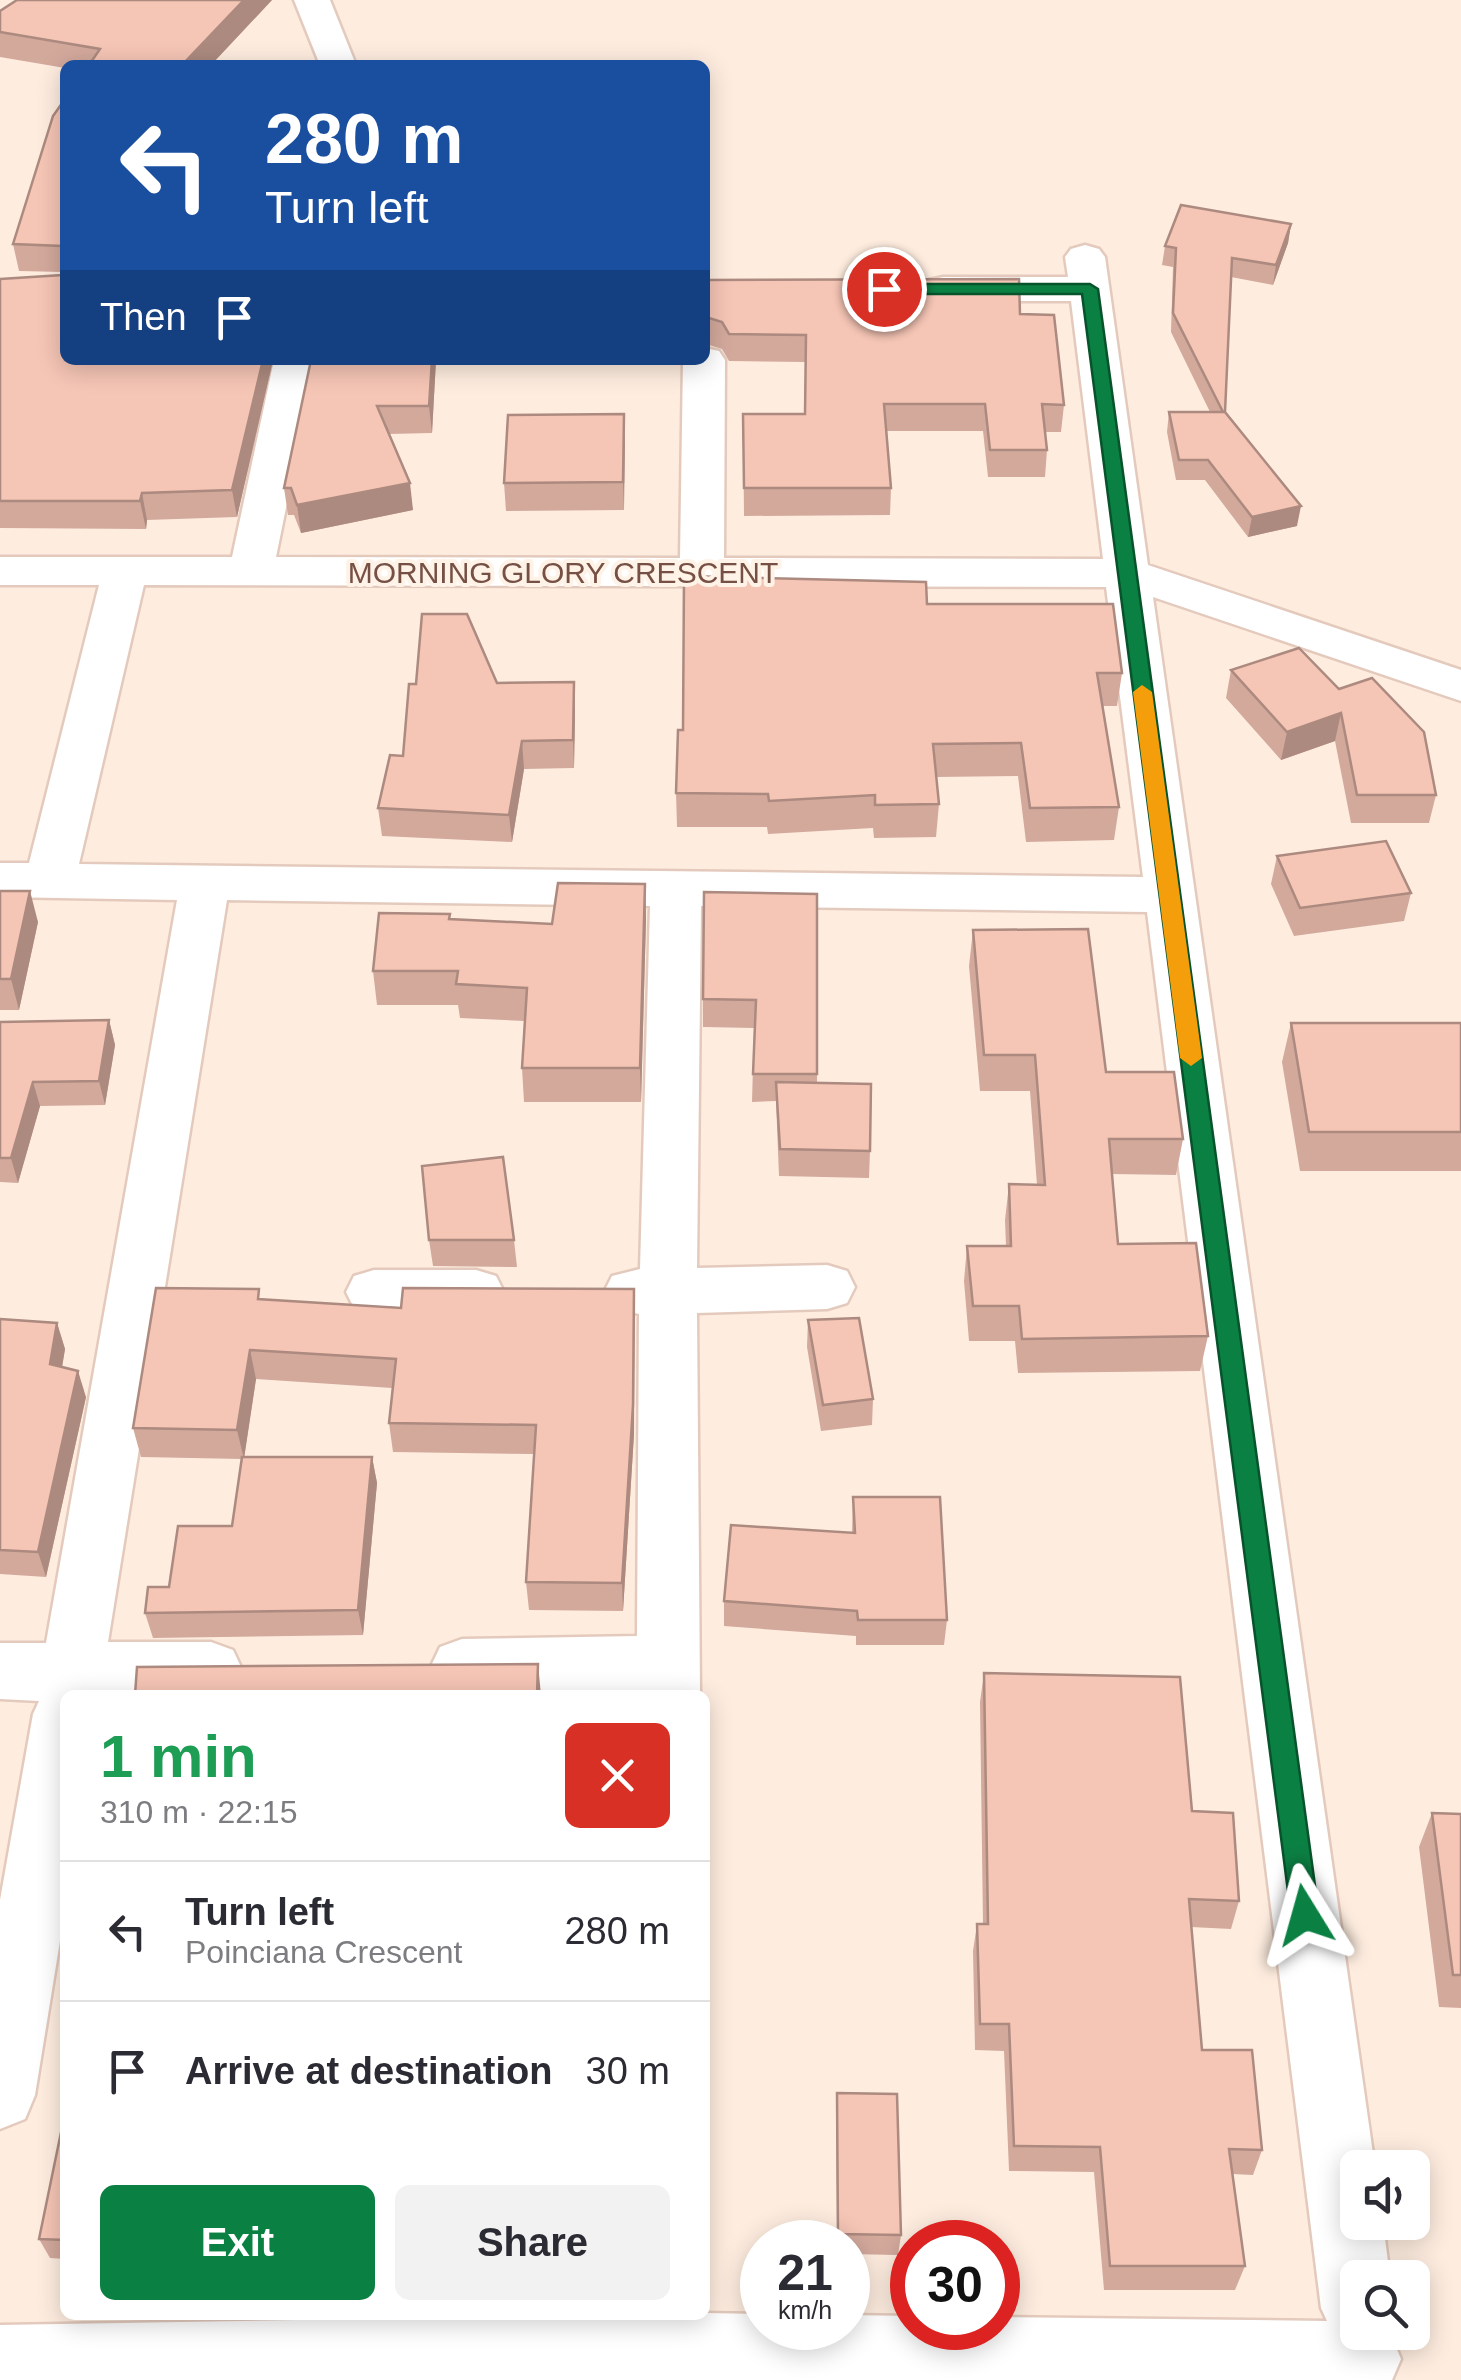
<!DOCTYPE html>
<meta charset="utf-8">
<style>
body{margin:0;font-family:Arial,sans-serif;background:#f2f2f3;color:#2b2b33;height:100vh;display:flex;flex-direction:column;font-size:38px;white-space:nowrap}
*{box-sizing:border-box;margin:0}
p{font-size:32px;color:#7c7c81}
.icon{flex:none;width:55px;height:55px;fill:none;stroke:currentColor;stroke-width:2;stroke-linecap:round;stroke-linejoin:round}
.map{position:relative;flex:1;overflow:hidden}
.panel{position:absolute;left:60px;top:1690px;width:650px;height:630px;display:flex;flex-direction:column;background:#fff;border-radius:15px;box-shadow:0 5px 25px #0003}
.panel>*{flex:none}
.hud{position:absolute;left:60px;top:60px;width:650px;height:305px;border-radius:15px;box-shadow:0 5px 25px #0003;background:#1a4fa0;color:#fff;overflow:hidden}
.fabs{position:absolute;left:1340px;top:2150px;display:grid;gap:20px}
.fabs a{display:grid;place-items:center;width:90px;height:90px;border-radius:15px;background:#fff;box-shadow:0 5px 25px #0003;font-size:50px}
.speed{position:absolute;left:740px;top:2220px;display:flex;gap:20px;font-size:50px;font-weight:700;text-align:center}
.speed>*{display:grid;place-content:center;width:130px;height:130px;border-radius:50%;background:#fff;box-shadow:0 5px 25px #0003;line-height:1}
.speed small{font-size:25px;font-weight:400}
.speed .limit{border:15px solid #d22;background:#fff;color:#111}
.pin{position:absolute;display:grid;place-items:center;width:85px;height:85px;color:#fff;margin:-42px;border:5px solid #fff;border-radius:50%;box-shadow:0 2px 10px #0007}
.me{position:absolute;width:110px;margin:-55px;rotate:352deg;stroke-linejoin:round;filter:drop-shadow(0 0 8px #0008)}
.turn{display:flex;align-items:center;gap:35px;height:210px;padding:0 40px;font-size:45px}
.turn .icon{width:130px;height:130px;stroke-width:2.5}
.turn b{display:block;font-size:70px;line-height:85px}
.then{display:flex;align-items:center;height:95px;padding:0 40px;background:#0003;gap:20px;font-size:38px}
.round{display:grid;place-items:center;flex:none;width:105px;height:105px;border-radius:15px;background:#f2f2f3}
.overview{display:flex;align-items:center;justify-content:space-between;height:170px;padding:0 40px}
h1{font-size:60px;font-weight:800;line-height:75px;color:#1e9e55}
.primary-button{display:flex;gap:20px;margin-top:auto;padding:20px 40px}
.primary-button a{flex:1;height:115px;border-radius:15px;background:#0b8043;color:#fff;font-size:40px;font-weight:800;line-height:115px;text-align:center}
.primary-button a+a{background:#f2f2f3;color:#2b2b33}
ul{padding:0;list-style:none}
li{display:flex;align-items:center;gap:30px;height:140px;padding:0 40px;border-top:2px solid #e1e1e2}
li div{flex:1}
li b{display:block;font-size:38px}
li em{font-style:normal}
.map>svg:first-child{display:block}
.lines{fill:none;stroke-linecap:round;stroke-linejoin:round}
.minor-casing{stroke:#e4cabd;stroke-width:5}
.minor{fill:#fff;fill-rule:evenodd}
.wall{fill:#d3a99c}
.shaded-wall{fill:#ac8a7f}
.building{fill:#f5c5b5;stroke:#ac8a7f;stroke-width:2.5}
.route{fill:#0b8043;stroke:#07532c;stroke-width:2.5}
.slow{fill:#f59e0b}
.labels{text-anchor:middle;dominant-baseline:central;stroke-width:8;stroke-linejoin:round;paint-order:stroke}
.street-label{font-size:30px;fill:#765045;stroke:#fff2e7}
</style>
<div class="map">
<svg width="1461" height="2380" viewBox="0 0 1461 2380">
<rect width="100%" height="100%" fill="#feeddf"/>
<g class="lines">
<defs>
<g id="minor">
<polygon points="294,0 330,0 356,65 320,65"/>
<path d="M1085 245 1099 249 1105 257 1148 565 1461 670V701L1153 597 1375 2168H1358V2222H1383L1390 2278H1358V2332L1390 2333 1401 2359 1392 2380H0V2325L705 2313 762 2314V2328H848V2315L912 2316V2328H998V2317L1327 2321 1321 2308 1147 912 701 906 697 1268 827 1265 847 1271 855 1287 847 1303 827 1309 697 1313 700 1695H636V1691L462 1693 440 1685 431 1666 440 1647 462 1639 637 1636 639 1314 612 1308 604 1292 612 1276 640 1269 650 906 227 900 108 1642H211L233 1650 242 1669 233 1688 215 1695H65V1910L35 2095 25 2119 0 2129V1900L33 1714 39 1701 0 1699V1643H46L177 900 0 897V863H29L99 585H0V557H232L274 360H316L276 557 680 558 683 360H705V348L719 351 725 360 724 558 1103 559 1071 301H943L929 298 923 289 929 280 943 277H1068L1065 257 1071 249ZM144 585 1106 587 1143 877 79 864Z"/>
<path d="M374 1270H476L496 1276 504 1292 496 1308C460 1320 390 1320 354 1308L346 1292 354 1276Z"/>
</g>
</defs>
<use href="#minor" class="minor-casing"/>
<use href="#minor" class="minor"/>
</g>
<g class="wall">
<polygon points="17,0 272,0 211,65 65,65 65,68 0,57 0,11"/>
<polygon points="65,99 65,360 273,360 237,517 147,520 146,529 0,528 0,279 62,275 62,272 19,271 13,244"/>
<polygon points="1291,224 1288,243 1273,285 1231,277 1225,412 1297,526 1248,537 1205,480 1176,480 1167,432 1169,412 1210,412 1171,332 1173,267 1162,265 1165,246"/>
<polygon points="705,280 1020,314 1064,405 1061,432 1045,432 1047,450 1045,477 988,477 983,431 887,431 891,488 890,515 744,516 743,414 805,414 805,362 729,361 722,349 706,344 705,346"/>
<polygon points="311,360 436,360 432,433 389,434 413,510 301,533 294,515 288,515 284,488"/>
<polygon points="624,414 624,510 506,511 504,483"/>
<polygon points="927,604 1122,673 1117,706 1103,706 1119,807 1114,840 1026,842 1018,776 936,777 939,804 936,837 874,838 873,828 768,834 767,827 677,827 676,793 683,730"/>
<polygon points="1299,648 1436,795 1429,823 1351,823 1335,741 1281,760 1226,698 1231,670"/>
<polygon points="497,683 575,710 574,768 524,769 512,842 382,836 378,808 403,756"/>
<polygon points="1277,856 1411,893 1404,921 1294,936 1271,884"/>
<polygon points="645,884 646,919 641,1102 524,1102 522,1068 524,1021 460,1018 458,1005 377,1005 373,971 450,914 450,919 552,924"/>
<polygon points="0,891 38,922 19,1010 0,1010"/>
<polygon points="817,894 817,1083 870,1151 869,1178 779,1176 776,1101 752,1102 754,1028 703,1027 703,999"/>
<polygon points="973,930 1106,1072 1183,1139 1176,1175 1112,1174 1118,1244 1208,1336 1200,1371 1018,1373 1015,1341 969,1341 964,1281 967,1246 1006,1246 1005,1220 1009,1184 1037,1185 1030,1091 980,1091 969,966"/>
<polygon points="109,1020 115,1045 105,1105 40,1106 18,1183 0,1182 0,1022"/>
<polygon points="1291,1023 1461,1023 1461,1171 1300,1171 1282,1062"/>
<polygon points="429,1240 514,1240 517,1267 433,1266"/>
<polygon points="261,1300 635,1319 634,1434 623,1611 529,1610 526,1582 534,1454 393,1452 389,1423 392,1388 256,1379 244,1457 372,1457 377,1483 363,1635 153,1638 145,1613 232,1526 242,1459 141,1457 133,1428"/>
<polygon points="0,1319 57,1323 65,1349 62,1367 86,1397 46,1577 0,1574"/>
<polygon points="808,1320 873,1399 872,1425 821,1431 807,1347"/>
<polygon points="853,1497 947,1620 944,1645 856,1645 856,1636 724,1626 724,1601 852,1533"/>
<polygon points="984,1673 1192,1811 1239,1901 1231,1929 1191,1927 1202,2050 1262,2150 1253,2175 1232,2174 1245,2266 1235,2290 1104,2290 1094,2172 1009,2171 1004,2051 975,2050 973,1951 977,1924 983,1924 980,1702"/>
<polygon points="1432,1813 1461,1814 1461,2008 1439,2007 1419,1847"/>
<polygon points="837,2093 901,2235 898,2255 848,2254 848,2242 837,2242 836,2114"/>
<polygon points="65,2113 65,2259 50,2258 39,2239"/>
</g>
<g class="shaded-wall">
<polygon points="244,0 272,0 211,65 182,65"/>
<polygon points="1291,224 1288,243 1273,285 1276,265"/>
<polygon points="263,360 273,360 237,517 232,490"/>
<polygon points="432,360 436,360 432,433 429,406"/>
<polygon points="624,414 625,442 624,510 623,482"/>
<polygon points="410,483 413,510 301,533 297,505"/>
<polygon points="142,493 147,520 146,529 140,501"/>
<polygon points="1301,506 1297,526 1248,537 1252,517"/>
<polygon points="574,682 575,710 574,768 573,740"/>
<polygon points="1341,713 1335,741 1281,760 1287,732"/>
<polygon points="522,741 524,769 512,842 509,815"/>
<polygon points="645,884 646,919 641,1102 640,1068"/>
<polygon points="30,891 38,922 19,1010 11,979"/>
<polygon points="109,1020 115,1045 105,1105 99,1081"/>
<polygon points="33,1082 40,1106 18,1183 11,1158"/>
<polygon points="634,1289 634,1434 623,1611 622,1583"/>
<polygon points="57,1323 65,1349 58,1391 50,1364"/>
<polygon points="250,1350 256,1379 244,1459 237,1430"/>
<polygon points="78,1371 86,1397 46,1577 38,1552"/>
<polygon points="372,1457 377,1483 363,1635 358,1610"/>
<polygon points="538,1664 541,1695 537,1695"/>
</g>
<g class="building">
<polygon points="17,0 244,0 182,65 89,65 100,49 0,32 0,11"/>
<polygon points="65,99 65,360 263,360 232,490 142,493 140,501 0,501 0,279 62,275 62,246 13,244 53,116"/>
<polygon points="1181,205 1291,224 1276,265 1232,258 1225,412 1301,506 1252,517 1208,460 1179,460 1169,412 1223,412 1173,313 1176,248 1165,246"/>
<polygon points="1019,279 1020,314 1054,315 1064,405 1042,404 1047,450 990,450 985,404 884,404 891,488 744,488 743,414 805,414 806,335 729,334 722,322 706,317 705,319 705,280"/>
<polygon points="311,360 432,360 429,406 377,406 410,483 297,505 291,488 284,488"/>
<polygon points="624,414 623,482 504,483 508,415"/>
<polygon points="684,576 926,582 927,604 1113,604 1122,673 1097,673 1119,807 1030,808 1021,743 933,744 939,804 875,805 875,795 769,801 768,794 676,793 678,730 683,730"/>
<polygon points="422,614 467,614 497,683 574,682 573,740 522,741 509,815 378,808 390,755 403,756 409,684 416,684"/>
<polygon points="1299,648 1339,689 1372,678 1424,732 1436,795 1357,795 1341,713 1287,732 1231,670"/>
<polygon points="1386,841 1411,893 1300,908 1277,856"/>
<polygon points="558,883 645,884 640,1068 522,1068 527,988 456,984 458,971 373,971 379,913 450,914 449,919 552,924"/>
<polygon points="0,891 30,891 11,979 0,979"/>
<polygon points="704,892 817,894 817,1074 753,1074 756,1000 703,999"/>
<polygon points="1088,929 1106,1072 1174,1072 1183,1139 1109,1139 1118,1244 1196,1243 1208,1336 1022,1339 1019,1306 973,1306 967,1246 1011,1246 1009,1184 1045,1185 1035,1055 984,1055 973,930"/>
<polygon points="109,1020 99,1081 33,1082 11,1158 0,1158 0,1022"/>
<polygon points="1291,1023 1461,1023 1461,1132 1309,1132"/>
<polygon points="776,1082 871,1084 870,1151 780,1149"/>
<polygon points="503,1157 514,1240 429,1240 422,1166"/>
<polygon points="156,1288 259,1289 258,1299 401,1308 403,1288 634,1289 633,1405 622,1583 526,1582 536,1425 389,1423 396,1359 250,1350 237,1430 133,1428"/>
<polygon points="859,1318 873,1399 823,1405 808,1320"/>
<polygon points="0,1319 57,1323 50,1364 78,1371 38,1552 0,1550"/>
<polygon points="242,1457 372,1457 358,1610 145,1613 148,1587 169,1587 178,1526 232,1526"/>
<polygon points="853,1497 940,1497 947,1620 858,1620 857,1611 724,1601 731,1525 855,1533"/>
<polygon points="538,1664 537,1695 135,1695 137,1667"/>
<polygon points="984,1673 1180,1677 1192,1811 1233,1813 1239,1901 1189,1899 1202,2050 1252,2050 1262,2150 1229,2149 1245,2266 1110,2266 1100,2147 1014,2146 1009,2024 980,2024 977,1924 988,1924"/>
<polygon points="1432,1813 1461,1814 1461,1975 1453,1975"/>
<polygon points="837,2093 897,2094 901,2235 838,2234"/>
<polygon points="65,2113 65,2240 39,2239"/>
</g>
<polygon class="route" points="1090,284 1098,289 1319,1915 1315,1924 1305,1928 1295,1924 1291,1915 1082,294 884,294 876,289 884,284"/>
<polygon class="slow" points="1142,685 1152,692 1202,1058 1191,1066 1180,1058 1133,692"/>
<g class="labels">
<g class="street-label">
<text x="563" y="572">MORNING GLORY CRESCENT</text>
</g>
</g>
</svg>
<div class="fabs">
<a><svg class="icon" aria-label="sound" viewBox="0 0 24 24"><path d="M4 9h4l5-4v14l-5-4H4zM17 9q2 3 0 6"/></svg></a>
<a><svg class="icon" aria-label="search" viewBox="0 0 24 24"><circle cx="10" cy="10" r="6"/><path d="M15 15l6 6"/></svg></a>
</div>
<div class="speed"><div>21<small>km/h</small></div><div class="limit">30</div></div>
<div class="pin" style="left:884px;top:289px;background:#d93025"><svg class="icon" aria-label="arrive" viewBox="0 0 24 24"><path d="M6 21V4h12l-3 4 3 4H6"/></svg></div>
<svg class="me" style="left:1305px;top:1915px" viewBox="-20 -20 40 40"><path d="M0-17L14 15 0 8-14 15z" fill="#0b8043" stroke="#fff" stroke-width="4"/></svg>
<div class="hud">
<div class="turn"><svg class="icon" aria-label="left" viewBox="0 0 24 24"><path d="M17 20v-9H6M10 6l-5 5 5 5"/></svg><div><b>280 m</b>Turn left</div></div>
<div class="then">Then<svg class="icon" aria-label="arrive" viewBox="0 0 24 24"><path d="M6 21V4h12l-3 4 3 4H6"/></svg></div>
</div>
<section class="panel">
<div class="overview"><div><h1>1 min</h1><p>310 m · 22:15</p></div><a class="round" style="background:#d93025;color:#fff"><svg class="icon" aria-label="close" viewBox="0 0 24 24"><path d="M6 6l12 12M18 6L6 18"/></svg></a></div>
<ul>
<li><svg class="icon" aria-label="left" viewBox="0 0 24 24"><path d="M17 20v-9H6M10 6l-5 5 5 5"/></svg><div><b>Turn left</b><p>Poinciana Crescent</p></div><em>280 m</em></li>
<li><svg class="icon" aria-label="arrive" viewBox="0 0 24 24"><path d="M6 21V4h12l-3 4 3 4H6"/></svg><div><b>Arrive at destination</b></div><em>30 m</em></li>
</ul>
<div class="primary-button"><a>Exit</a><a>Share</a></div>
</section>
</div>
